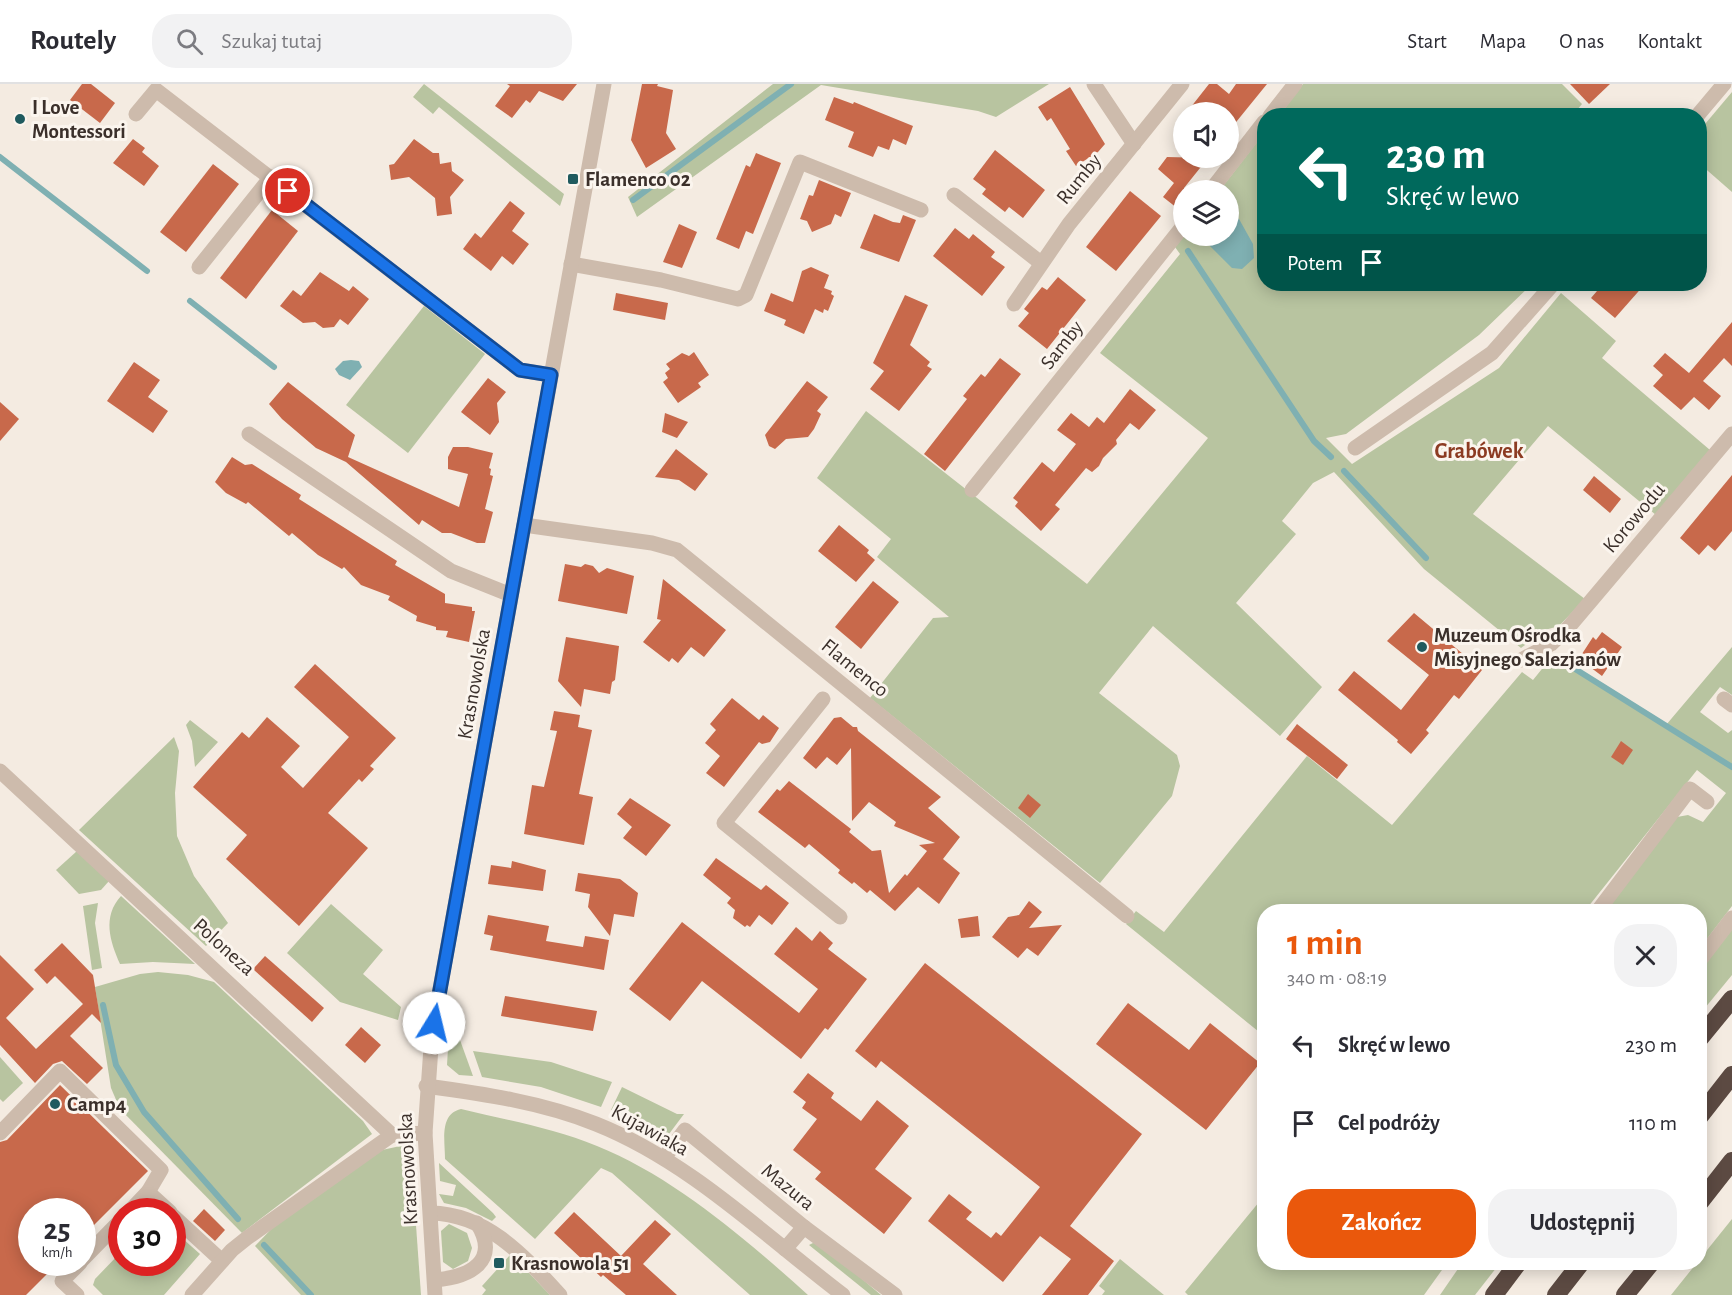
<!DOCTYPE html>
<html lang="pl">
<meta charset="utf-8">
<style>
body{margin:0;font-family:"Alegreya Sans",sans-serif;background:#f2f2f3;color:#2b2b33;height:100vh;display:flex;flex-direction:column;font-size:22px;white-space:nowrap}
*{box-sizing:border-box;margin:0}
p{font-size:20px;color:#7c7c81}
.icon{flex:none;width:33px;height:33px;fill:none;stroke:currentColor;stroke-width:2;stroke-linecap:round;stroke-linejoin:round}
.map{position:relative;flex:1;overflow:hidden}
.panel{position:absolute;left:1257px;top:820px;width:450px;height:366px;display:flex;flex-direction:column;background:#fff;border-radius:24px;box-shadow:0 3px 15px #0003}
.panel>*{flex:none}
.guide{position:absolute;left:1257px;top:24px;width:450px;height:183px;border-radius:24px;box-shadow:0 3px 15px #0003;background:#00695c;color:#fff;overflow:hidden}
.fabs{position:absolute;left:1173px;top:18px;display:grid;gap:12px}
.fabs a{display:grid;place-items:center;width:66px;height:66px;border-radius:50%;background:#fff;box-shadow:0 3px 15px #0003;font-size:30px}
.speed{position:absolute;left:18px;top:1114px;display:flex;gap:12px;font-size:30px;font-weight:700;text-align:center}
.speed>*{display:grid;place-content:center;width:78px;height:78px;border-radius:50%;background:#fff;box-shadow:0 3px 15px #0003;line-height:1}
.speed small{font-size:15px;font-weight:400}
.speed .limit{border:9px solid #d22;background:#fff;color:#111}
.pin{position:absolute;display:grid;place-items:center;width:51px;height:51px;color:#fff;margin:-26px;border:3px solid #fff;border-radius:50%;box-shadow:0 2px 6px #0007}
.me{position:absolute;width:66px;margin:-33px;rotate:9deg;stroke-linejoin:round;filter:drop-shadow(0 0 4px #0008)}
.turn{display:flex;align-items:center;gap:21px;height:126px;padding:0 30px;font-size:27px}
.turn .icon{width:78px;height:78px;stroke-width:2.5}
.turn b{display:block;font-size:42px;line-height:51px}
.then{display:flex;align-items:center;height:57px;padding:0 30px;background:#0003;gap:12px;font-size:22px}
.round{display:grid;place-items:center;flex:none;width:63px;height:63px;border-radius:24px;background:#f2f2f3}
.summary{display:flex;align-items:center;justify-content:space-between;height:102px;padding:0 30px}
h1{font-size:36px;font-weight:700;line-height:45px;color:#ea580c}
.button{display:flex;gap:12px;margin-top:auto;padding:12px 30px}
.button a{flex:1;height:69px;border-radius:24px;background:#ea580c;color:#fff;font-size:24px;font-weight:700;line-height:69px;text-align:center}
.button a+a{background:#f2f2f3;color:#2b2b33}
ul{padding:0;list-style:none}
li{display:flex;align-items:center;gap:18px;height:78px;padding:0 30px}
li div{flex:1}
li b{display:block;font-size:22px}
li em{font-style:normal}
header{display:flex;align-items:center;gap:36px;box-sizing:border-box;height:84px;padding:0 30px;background:#fff;border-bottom:2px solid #e1e1e2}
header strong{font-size:28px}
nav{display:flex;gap:33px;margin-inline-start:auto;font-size:21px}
.search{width:420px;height:54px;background:#f2f2f3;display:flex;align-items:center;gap:15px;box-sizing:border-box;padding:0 21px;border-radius:24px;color:#7c7c81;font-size:22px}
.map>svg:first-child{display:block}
.green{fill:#b8c4a0}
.water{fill:#7fb0b2}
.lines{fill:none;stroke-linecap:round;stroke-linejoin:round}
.stream{stroke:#7fb0b2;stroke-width:6}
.building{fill:#c8694b}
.minor{stroke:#cdbbac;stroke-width:15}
.highway{stroke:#5c4a42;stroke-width:18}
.route-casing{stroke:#114b97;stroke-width:15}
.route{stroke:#1a73e8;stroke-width:10}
.poi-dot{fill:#1f5a5e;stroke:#fbf5ee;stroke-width:2}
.labels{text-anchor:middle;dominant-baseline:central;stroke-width:6;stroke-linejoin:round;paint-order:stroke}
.poi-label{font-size:21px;font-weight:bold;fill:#3b302b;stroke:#fbf5ee;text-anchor:start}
.street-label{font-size:21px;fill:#3b302b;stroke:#fbf5ee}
.neighbourhood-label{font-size:22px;font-weight:bold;fill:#8c3b22;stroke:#fbf5ee}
</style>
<header>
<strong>Routely</strong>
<div class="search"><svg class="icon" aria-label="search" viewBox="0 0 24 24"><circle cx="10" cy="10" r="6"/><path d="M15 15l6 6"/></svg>Szukaj tutaj</div>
<nav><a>Start</a><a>Mapa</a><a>O nas</a><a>Kontakt</a></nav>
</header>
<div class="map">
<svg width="1732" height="1211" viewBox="0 0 1732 1211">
<rect width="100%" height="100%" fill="#f4ebe1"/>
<g class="green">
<polygon points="424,0 564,110 560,122 439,23 433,30 413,13"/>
<polygon points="773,0 1049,0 996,33 978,27 821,1 637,133 628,113"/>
<polygon points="1303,0 1562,0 1582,20 1572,32 1279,32"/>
<polygon points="1732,8 1732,108 1700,80 1700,46"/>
<polygon points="1264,49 1264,200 1532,200 1479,251 1346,350 1326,354 1352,380 1499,284 1561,209 1616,257 1602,274 1710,366 1656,431 1548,342 1473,430 1585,515 1559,542 1545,546 1521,564 1424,485 1334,388 1313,399 1282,437 1296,450 1236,519 1322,603 1280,652 1153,542 1099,609 1177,671 1180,682 1172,712 1100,799 870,614 933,534 949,533 877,473 891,455 817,394 866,327 1087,500 1208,354 1100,269 1180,170 1175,163 1184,152 1228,152 1228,106 1220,106"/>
<polygon points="424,222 485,270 408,369 346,321"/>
<polygon points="1732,563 1732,611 1720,603 1700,628 1728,649 1732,646 1732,822 1700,864 1700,828 1604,828 1677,733 1688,731 1703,738 1726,709 1697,686 1584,828 1264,828 1264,952 1126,840 1136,827 1164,848 1307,672 1392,741 1522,588 1533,596 1554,570 1666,641"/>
<polygon points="190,636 218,658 195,683 192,657 186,641"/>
<polygon points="174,653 179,667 175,709 177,752 194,792 228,839 206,862 79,746"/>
<polygon points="77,767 109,797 101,806 79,810 56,786"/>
<path d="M121 812 195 880 153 878 120 880C110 857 102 833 121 812Z"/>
<polygon points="98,819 95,839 102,884 92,886 83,822"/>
<polygon points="331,820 383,866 363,890 401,923 398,936 340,918 287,869"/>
<polygon points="1732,844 1732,891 1700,930 1700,886"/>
<polygon points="158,888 188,891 214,898 363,1037 372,1050 242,1149 120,1025 111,1004 95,903 140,890"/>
<polygon points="449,948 460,956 473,992 459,991 447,981"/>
<polygon points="473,967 551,978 612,998 601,1023 541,1003 482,993"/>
<polygon points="0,973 23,999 3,1018 0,1015"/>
<polygon points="622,1003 677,1030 684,1030 669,1050 662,1051 611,1026"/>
<path d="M461 1025C506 1036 553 1044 597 1062 674 1093 747 1156 808 1211H750L612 1089 601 1084 535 1155 445 1075C445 1057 439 1030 461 1025Z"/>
<polygon points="405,1061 411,1071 421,1211 301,1211 255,1162 281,1135 382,1066"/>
<polygon points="439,1079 493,1129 496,1133 492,1137 466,1124 444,1119 439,1110 453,1112 456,1101 440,1097"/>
<polygon points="1264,1112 1264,1179 1447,1179 1424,1211 1188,1211 1185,1208"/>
<polygon points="1732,1135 1732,1211 1671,1211"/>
<polygon points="449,1140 467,1149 472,1164 468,1177 453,1185 443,1178 441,1147"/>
<polygon points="173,1146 200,1170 164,1211 103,1211 93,1201 95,1195 121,1168 122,1179 172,1179"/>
<polygon points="813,1159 821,1160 881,1211 871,1211 809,1161"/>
<polygon points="511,1170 550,1211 482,1211 486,1206 482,1202"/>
<polygon points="1120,1175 1164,1211 1102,1211 1105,1207 1099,1202"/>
<polygon points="1462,1179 1500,1179 1475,1211 1440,1211"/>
</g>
<g class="water">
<polygon points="1229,131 1239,135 1253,160 1254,174 1242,185 1232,184 1209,161 1208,152 1228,152"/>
<polygon points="351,276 359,277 362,283 350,296 339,291 335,285 343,277"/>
</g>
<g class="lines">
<g class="stream">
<polyline points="0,73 147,187"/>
<polyline points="633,116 791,0"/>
<polyline points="1188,167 1314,357 1331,373"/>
<polyline points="190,217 274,283"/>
<polyline points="1344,387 1426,474"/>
<polyline points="1556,573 1732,683"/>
<polyline points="103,921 116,981 144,1028 238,1135"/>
<polyline points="264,1161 311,1211"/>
</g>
</g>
<g class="building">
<polygon points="82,0 91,0 115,19 100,39 70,16"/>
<polygon points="507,0 577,0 563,17 539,7 530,19 526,16 512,34 495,22 510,2"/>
<polygon points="642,0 658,0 657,2 673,6 666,49 676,65 646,84 631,56"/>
<polygon points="1209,0 1217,0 1229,10 1236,0 1267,0 1228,48 1228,28 1187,28"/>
<polygon points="1570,0 1610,0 1589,20"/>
<polygon points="1070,3 1105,60 1098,68 1076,82 1066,67 1070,65 1051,34 1047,37 1038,23"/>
<polygon points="834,13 853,20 854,18 913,42 906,61 893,55 889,66 878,62 873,73 848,63 854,48 825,36"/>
<polygon points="133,55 145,64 142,68 159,82 144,102 113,79"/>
<polygon points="414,55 433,69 439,69 440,80 451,78 452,87 464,96 450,113 452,130 437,132 435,114 409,93 391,96 389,81 394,80"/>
<polygon points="995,66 1045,106 1023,134 1009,123 1005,128 991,117 982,110 986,105 973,95"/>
<polygon points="756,69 781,79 753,150 746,147 739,165 716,155 746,81 750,83"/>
<polygon points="1167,73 1208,74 1184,104 1184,116 1177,124 1163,113 1174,99 1158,85"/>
<polygon points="213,80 239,100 186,168 160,148"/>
<polygon points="819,96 851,109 841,133 835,130 831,140 812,148 807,137 800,135 809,111 813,112"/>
<polygon points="1130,107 1161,132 1116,187 1086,163"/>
<polygon points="510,117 525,129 512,147 529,160 513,181 502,172 491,187 463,165 475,149 481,154"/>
<polygon points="272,126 298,147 246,215 220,194"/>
<polygon points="874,130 893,138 900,139 903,131 916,136 899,178 860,164"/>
<polygon points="679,140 697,148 682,184 663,178"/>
<polygon points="955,144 969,155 973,150 995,168 991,173 1005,183 982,212 933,172"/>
<polygon points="811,183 829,191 824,204 832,207 831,210 834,212 828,227 824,225 823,229 815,225 804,250 784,241 786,236 764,227 771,209 793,218 802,187"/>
<polygon points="320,188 349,207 353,202 369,215 348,241 340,235 334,243 323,244 315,238 303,239 280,222 293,206 301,212"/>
<polygon points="1058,193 1086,216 1047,265 1018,242 1029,229 1024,225 1042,203 1047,206"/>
<polygon points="1603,200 1645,200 1615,234 1591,214"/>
<polygon points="616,209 668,219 665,236 613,226"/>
<polygon points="905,211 928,221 910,261 930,278 927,282 932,285 899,327 870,305 884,287 873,279"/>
<polygon points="1732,238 1732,282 1724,274 1703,297 1721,312 1709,326 1694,313 1681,326 1653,302 1663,291 1653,282 1665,269 1689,289"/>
<polygon points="694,268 709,291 698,299 701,303 678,319 663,298 668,294 665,289 670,285 666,280 682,269 689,272"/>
<polygon points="1000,274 1021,290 945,387 924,370 967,315 963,312 981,290 985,293"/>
<polygon points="134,278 160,296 148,313 168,327 153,349 107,317"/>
<polygon points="488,294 506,308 497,319 499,338 490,351 461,328"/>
<polygon points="807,297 828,313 817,327 821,330 814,345 808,353 786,355 775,365 769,362 765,351"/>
<polygon points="288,298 355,351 348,373 459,423 468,390 448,385 448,373 453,363 468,363 493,369 489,384 491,385 490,391 493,392 485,425 493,428 485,459 477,459 451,449 442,449 422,436 419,441 346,378 316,364 282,335 269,320"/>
<polygon points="1130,305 1156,326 1139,346 1130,339 1116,356 1117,360 1103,374 1099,382 1092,388 1086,384 1055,421 1060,425 1041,447 1015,422 1018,418 1013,414 1042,378 1054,388 1076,360 1057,346 1071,329 1089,343 1097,333 1104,339"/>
<polygon points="0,318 19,335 0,357"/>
<polygon points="665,329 688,338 677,354 662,348"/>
<polygon points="676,365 708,390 695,407 679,396 655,393"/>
<polygon points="232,373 245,381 252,380 301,411 299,415 397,477 395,481 445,510 445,519 472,523 472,527 475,527 469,558 446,553 448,547 436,546 436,543 416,537 417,532 388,516 390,512 361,501 344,483 342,485 318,471 292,449 289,452 248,418 246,420 226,409 215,398"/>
<polygon points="1732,391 1732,447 1715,467 1708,461 1699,471 1680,454"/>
<polygon points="1594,392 1621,415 1610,429 1583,406"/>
<polygon points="839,441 869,466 867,469 875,476 856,498 818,467"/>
<polygon points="565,480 581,483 585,480 593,482 599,489 607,484 634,492 627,530 558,517"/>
<polygon points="663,495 726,546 704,573 691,563 678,579 672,574 669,578 643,558 661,536 657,535"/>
<polygon points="873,497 899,518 861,565 835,543"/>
<polygon points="1414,529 1482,586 1459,615 1454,611 1426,646 1429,649 1411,670 1397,658 1398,656 1338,606 1354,587 1401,626 1429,591 1387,557"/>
<polygon points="1602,548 1622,563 1602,592 1582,577 1583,575 1580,573 1593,553 1596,556"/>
<polygon points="566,553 619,562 615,596 612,598 610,610 584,605 581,623 558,597"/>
<polygon points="315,580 396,654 370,682 374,685 362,698 359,695 328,729 368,764 299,842 226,775 247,751 193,703 242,648 249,654 267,633 300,662 281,683 303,704 349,653 294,603"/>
<polygon points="732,614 759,636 763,631 779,644 770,658 762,660 759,658 724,703 706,689 720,672 705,659 716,646 710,640"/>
<polygon points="554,627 580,631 578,643 592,646 579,710 593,713 584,761 524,750 532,701 544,703 557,647 550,646"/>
<polygon points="841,633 853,643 857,643 858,647 941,713 928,724 960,753 943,775 960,789 939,820 918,803 895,827 870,806 867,809 854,798 852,800 838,789 840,786 809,760 805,764 758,728 777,705 780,707 789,697 851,745 849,748 872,767 881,766 889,809 905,790 907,792 927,767 919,761 935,759 894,742 896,738 869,718 852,737 851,664 837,681 827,673 816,685 803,674 834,634"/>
<polygon points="1297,640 1348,681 1337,695 1286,655"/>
<polygon points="1621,657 1633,666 1623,681 1611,673"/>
<polygon points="1028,710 1041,721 1030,734 1018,724"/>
<polygon points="630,714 671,741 646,772 623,754 632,743 617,730"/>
<polygon points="716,774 761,806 766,801 789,819 772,841 759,831 750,843 747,841 745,843 733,834 735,826 727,819 731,814 703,791"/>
<polygon points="512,777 546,786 543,807 488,800 491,781 511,784"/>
<polygon points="578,789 620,795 638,809 634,833 614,830 610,852 588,823 590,810 575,807"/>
<polygon points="1029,817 1042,828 1029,844 1062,841 1038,872 1027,864 1018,874 992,853 1008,833 1019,831"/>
<polygon points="488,831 549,842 546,857 583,863 585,852 609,856 604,886 490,866 493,852 484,850"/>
<polygon points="978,832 980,852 961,854 958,835"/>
<polygon points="682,838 799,929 818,905 774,870 796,843 812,857 820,847 833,859 828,865 867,895 828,946 825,944 801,975 702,897 670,937 629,905"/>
<polygon points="62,859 93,891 101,939 92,930 70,952 103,984 87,1000 62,977 53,980 35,999 0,961 0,871 34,905 6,934 36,965 83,920 55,892 47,900 34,886"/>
<polygon points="265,872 324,924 312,938 253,885"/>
<polygon points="925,879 1142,1050 1070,1142 1114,1177 1088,1211 1042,1211 1071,1175 1040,1152 1003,1198 928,1137 949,1110 972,1128 966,1135 991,1154 996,1148 1001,1152 1040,1103 881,977 876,984 855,967"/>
<polygon points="505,912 597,927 593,947 501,932"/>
<polygon points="1128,919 1189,966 1210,939 1260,979 1206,1046 1096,960"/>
<polygon points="361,943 381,961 365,979 345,961"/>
<polygon points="808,989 834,1009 831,1014 861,1037 877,1016 909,1042 875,1085 912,1114 884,1150 815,1095 821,1088 793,1066 817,1035 802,1024 806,1018 793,1008"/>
<polygon points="60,1001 148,1087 82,1153 82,1128 32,1128 32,1179 58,1179 26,1211 0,1211 0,1058 7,1056"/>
<polygon points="204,1125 225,1146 215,1157 193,1137"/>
<polygon points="574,1128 621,1172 655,1136 671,1150 643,1180 677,1211 626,1211 603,1191 601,1193 554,1149"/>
</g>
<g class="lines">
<g class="minor">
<polyline points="1094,0 1134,60"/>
<polyline points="136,30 156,6 520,286 551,291"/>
<polyline points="1270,32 1295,0"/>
<polyline points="1697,32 1724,0"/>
<polyline points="1211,106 1264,38"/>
<polyline points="954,111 1041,179"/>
<polyline points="571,180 661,196 738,215 746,211 800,78 921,126"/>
<polyline points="199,183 271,93"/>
<polyline points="1014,220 1069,140 1182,0"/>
<polyline points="249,350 451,487 511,511"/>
<polyline points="1355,364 1492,269 1553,200"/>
<polyline points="972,406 1184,141"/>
<polyline points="524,441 652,459 677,466 1127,832"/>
<polyline points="1521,576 1551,560 1568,544 1732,350"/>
<polyline points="823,615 724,739 840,833"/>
<polyline points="1724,615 1732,621"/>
<polyline points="0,687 392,1051 425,1049"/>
<polyline points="1597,828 1690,705 1707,718"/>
<polyline points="1700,876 1732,834"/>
<path d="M426 1002C484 1010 541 1018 596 1040 689 1077 764 1151 843 1211"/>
<polyline points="0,1049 60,987 161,1086 148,1108"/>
<polyline points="664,1074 685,1046 804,1143 895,1211"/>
<polyline points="129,1128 148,1108 170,1128"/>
<path d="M431 1129C487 1130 524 1172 560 1211"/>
<polyline points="172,1131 222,1177"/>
<polyline points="785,1165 804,1143"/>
<polyline points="82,1176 122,1135"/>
<path d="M435 1196C470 1193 501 1177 477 1139"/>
<polyline points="77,1211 62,1197 80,1179"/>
<polyline points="192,1211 232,1166 247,1154 392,1051"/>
<polyline points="435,1211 425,1049 432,949 604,0"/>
</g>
<g class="highway">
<polyline points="1700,954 1732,915"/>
<polyline points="1700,1032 1732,991"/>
<polyline points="1700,1118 1732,1077"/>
<polyline points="1494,1211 1518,1179"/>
<polyline points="1556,1211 1581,1179"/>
<polyline points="1625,1211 1651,1179"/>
</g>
</g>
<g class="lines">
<defs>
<polyline id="route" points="288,107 520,286 551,291 434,939"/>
</defs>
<use href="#route" class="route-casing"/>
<use href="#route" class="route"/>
</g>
<g class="poi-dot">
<circle cx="20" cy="35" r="6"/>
<rect x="567" y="89" width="12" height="12" rx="3"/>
<circle cx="1422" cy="563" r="6"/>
<circle cx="55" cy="1020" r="6"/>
<rect x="493" y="1173" width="12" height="12" rx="3"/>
</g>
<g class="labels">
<g class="poi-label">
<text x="32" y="23">I Love<tspan x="32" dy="24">Montessori</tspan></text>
<text x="585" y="95">Flamenco 02</text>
<text x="1434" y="551">Muzeum Ośrodka<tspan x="1434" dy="24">Misyjnego Salezjanów</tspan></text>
<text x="67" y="1020">Camp4</text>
<text x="511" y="1179">Krasnowola 51</text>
</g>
<g class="street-label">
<text transform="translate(1079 95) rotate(-51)">Rumby</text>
<text transform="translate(1062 261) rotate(-52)">Samby</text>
<text transform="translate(1634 434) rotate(-50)">Korowodu</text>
<text transform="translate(855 584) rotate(39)">Flamenco</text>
<text transform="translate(474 600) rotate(-80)">Krasnowolska</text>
<text transform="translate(224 863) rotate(42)">Poloneza</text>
<text transform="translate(650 1046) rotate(29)">Kujawiaka</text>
<text transform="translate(408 1085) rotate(-93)">Krasnowolska</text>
<text transform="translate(788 1103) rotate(39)">Mazura</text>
</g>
<g class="neighbourhood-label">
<text x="1479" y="367">Grabówek</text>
</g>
</g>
</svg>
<div class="fabs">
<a><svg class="icon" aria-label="sound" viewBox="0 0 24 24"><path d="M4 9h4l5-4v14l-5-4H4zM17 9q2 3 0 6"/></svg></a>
<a><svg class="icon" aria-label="layers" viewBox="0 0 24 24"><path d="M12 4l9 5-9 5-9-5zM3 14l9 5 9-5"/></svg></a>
</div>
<div class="speed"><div>25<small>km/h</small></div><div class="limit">30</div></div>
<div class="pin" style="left:288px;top:107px;background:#d93025"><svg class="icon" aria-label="arrive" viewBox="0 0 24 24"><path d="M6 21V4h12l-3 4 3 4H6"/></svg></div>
<svg class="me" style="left:434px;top:939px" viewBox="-20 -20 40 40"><circle r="19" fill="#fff"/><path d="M0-13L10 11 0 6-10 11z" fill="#1a73e8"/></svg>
<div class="guide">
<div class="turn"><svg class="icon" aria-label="left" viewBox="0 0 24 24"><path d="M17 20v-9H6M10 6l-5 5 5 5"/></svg><div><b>230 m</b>Skręć w lewo</div></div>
<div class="then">Potem<svg class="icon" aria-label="arrive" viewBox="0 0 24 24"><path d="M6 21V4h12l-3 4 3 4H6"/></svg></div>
</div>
<section class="panel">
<div class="summary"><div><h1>1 min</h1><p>340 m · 08:19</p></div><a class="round"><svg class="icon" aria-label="close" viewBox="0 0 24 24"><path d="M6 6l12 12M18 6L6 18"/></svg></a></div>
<ul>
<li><svg class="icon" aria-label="left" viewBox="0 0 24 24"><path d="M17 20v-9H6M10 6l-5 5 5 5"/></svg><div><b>Skręć w lewo</b></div><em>230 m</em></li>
<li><svg class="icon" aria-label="arrive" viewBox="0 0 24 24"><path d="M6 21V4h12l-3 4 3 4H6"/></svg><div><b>Cel podróży</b></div><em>110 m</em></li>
</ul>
<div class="button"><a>Zakończ</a><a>Udostępnij</a></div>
</section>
</div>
